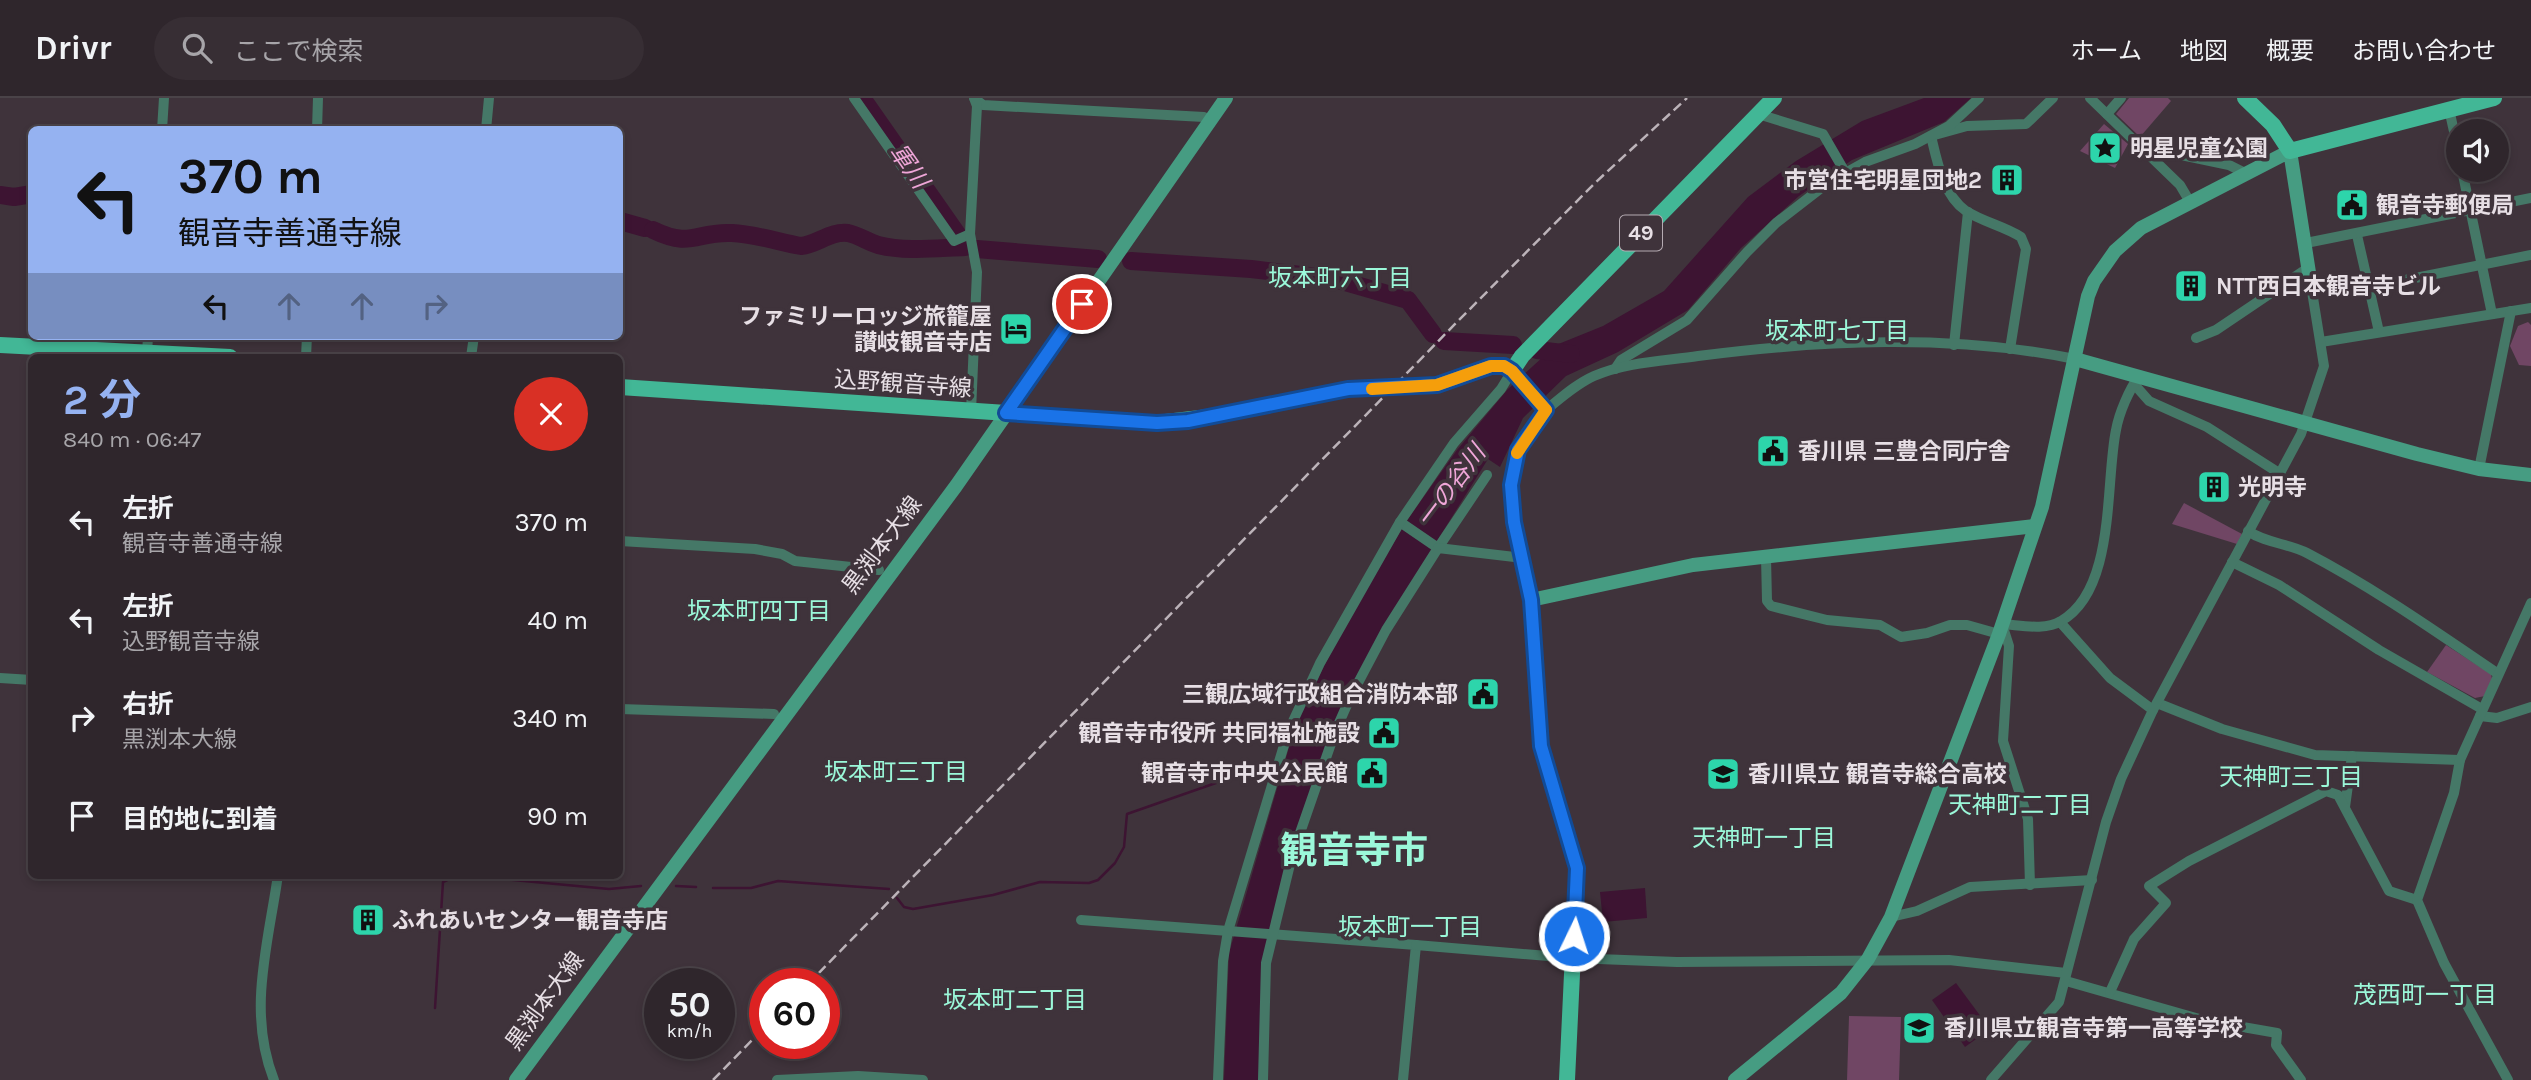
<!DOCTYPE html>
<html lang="ja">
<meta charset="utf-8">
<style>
body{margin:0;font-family:Karla,"Noto Sans JP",sans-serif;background:#372e34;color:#f1f3f6;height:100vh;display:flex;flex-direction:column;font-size:26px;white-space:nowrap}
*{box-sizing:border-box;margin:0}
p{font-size:23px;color:#a7a5a9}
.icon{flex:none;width:38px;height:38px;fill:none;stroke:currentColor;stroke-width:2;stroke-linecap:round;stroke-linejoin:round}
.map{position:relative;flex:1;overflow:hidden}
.side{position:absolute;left:28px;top:256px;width:595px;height:525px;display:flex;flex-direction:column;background:#2f262c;border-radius:10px;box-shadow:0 4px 10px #0003,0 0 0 2px #4a4348}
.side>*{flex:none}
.banner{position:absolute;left:28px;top:28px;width:595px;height:214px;border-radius:10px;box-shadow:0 4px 10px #0003,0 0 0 2px #4a4348;background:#95b2f1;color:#111;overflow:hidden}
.buttons{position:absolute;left:2446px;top:21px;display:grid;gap:14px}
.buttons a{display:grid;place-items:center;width:63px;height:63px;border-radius:50%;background:#2f262c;box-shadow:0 4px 10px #0003,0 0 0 2px #4a4348;font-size:35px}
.speed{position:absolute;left:644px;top:870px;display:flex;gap:14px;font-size:35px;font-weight:700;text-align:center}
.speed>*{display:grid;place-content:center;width:91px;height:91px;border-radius:50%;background:#2f262c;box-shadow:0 4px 10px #0003,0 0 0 2px #4a4348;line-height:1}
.speed small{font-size:18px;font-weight:400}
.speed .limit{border:10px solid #d22;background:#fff;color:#111}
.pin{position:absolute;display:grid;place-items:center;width:60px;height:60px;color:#fff;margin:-30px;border:4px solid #fff;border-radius:50%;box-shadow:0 2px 7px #0007}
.me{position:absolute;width:77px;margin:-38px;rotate:4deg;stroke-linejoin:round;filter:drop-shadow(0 0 5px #0008)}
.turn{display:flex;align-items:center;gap:24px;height:147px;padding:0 35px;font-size:32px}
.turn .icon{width:91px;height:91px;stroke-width:2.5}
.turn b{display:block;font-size:49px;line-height:60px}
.lanes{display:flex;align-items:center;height:66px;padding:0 35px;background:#0003;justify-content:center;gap:35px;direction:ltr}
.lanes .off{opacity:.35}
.round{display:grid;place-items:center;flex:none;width:74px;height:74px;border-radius:37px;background:#372e34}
.summary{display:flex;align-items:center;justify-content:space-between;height:119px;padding:0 35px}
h1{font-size:42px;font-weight:700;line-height:52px;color:#95b2f1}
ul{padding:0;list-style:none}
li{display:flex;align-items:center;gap:21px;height:98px;padding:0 35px}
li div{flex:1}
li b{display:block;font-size:26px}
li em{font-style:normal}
header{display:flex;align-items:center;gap:42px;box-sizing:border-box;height:98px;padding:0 35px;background:#2f262c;border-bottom:2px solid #4a4348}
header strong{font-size:33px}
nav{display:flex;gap:38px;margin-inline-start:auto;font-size:24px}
.search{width:490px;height:63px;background:#372e34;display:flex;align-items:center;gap:18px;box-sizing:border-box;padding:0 24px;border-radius:38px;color:#a7a5a9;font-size:26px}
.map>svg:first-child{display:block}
.green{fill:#704664}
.water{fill:#3d1432}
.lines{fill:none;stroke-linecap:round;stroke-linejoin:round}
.stream{stroke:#3d1432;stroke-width:2.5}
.river{stroke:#3d1432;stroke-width:18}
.street{stroke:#457867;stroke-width:10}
.secondary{stroke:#469c82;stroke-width:14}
.primary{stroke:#42b796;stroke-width:16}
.rail{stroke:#bcb3b9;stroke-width:2.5;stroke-dasharray:10 5;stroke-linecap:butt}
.route-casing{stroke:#114b97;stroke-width:18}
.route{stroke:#1a73e8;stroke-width:12}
.slow{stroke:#f59e0b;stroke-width:12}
.labels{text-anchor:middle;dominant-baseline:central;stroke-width:7;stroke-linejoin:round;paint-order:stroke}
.shield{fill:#3f333b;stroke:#b5abb2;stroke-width:2}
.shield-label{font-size:21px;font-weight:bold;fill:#e7dfe5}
.poi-label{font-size:23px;font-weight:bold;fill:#e7dfe5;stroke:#3f333b;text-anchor:start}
.street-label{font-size:23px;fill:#e7dfe5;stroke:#3f333b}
.water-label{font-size:24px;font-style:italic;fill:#efa6d8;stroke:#3f333b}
.neighbourhood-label{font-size:24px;fill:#9bf8d9;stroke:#3f333b}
.town-label{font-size:37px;font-weight:bold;fill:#9bf8d9;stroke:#3f333b}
</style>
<header>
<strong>Drivr</strong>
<div class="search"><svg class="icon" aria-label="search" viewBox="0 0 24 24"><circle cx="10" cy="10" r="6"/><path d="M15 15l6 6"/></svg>ここで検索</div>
<nav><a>ホーム</a><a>地図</a><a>概要</a><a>お問い合わせ</a></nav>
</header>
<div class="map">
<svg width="2531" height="982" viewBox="0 0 2531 982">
<rect width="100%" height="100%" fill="#3f333b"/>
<g class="green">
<polygon points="2129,0 2168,0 2171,3 2140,39 2116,16"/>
<polygon points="2104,26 2128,46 2115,70 2080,53"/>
<polygon points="2528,224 2531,227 2531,268 2519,267 2510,248 2518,228"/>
<polygon points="2184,405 2242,436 2237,446 2172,426"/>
<polygon points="2446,547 2491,576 2492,581 2485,598 2475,600 2427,574"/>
<polygon points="1849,918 1901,919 1899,982 1847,982"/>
</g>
<g class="water">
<polygon points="1924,0 1971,0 1944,24 1852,62 1799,98 1741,150 1688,212 1618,254 1566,278 1523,320 1500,369 1488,361 1384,528 1335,626 1273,824 1260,982 1224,982 1229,855 1297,622 1349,519 1408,421 1457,352 1508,291 1556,247 1603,228 1664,193 1748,99 1796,63 1862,23"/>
<polygon points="1645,790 1647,820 1603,824 1600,794"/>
<polygon points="1956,885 1990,931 1965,949 1932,902"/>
</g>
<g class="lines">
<g class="stream">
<polyline points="460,777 609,791 641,788"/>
<polyline points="676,788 696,789"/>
<polyline points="713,790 751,790 778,783 889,791"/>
<polyline points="897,800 904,809 913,811 993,797 1040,784 1089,785 1098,782 1115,765 1124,749 1127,716 1276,664"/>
<polyline points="435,910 443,784 458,777"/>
</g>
<g class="river">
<polyline points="862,0 957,136"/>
<polyline points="0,97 14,99 32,96"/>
<polyline points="620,123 645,130"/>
<path d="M653 132C692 151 696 133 732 135 755 136 779 144 801 148 818 146 830 133 848 135 858 137 868 144 878 147 906 154 937 150 965 149"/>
<polyline points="977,151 1098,161"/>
<polyline points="1131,163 1251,171 1335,181 1408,202 1433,236"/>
<polyline points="1444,243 1513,247"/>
<polyline points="1537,252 1571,256"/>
</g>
<g class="street">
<polyline points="854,0 954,143 970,136"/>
<polyline points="974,0 983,7 1204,19"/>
<polyline points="2090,0 2180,87 2190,104"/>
<polyline points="2449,11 2459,56"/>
<polyline points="1758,16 1823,36 1845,74"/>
<polyline points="2107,16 2121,0"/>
<polyline points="162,32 164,0"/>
<polyline points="317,32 318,0"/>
<polyline points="486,32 489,0"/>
<polyline points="2143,49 2229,67 2245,75"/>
<polyline points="2462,72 2492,216"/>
<polyline points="2357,137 2379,234"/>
<polyline points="2306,145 2531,100"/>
<polyline points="2370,189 2531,157"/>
<polyline points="2196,240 2216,232 2308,170"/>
<polyline points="2321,244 2531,210"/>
<polyline points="1954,247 1968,114"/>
<path d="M2010 251 2026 151 2021 139C2004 128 1983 124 1966 113 1943 97 1937 63 1931 38L1967 28 2026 26 2053 0"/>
<polyline points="147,256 148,238"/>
<polyline points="306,259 307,238"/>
<polyline points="471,259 474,238"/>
<polyline points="1615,271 1621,262 1687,222 1747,154 1776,125 1829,84 1865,64 1915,46 1949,28 1979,0"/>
<polyline points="2134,286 2149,303 2207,329 2279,375"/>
<path d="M1546 312C1561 300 1576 286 1594 278 1626 264 1664 263 1698 258 1822 242 1952 236 2075 261"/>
<polyline points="971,314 977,174 970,136 977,8 974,0"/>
<polyline points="2479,371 2511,213"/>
<polyline points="1400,424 1438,450 1487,377"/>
<path d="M2248 433C2267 446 2288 445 2307 455 2374 490 2435 533 2497 575"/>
<polyline points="620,443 755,451 782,456 795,463 879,472"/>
<polyline points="1766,459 1767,503 1771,508 1827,522 1880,527 1901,539 1927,535 1950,527 1967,527 1999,536"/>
<polyline points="2232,464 2279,487 2379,552 2482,611"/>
<polyline points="2060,524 2110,580 2153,612"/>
<polyline points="0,580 32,582"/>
<polyline points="2157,605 2222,631 2315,657 2460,662"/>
<polyline points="620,611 774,616"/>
<polyline points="2480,618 2497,620 2531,609"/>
<polyline points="2345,709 2352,658"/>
<path d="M2030 787 2028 721 2003 643 2009 548 2002 526C2020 527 2045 533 2061 523 2116 492 2105 385 2116 332 2119 315 2129 292 2139 278"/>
<polyline points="1891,819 1917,813 1970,789 2092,782"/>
<polyline points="1081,822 1416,847 1403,982"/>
<polyline points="1416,847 1572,860 1677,864 1949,862 2066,875"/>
<polyline points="2066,883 2203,922 2277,935 2276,947 2301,982"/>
<polyline points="2110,894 2134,841 2166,805 2149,788 2189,763 2326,693 2338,697 2389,793 2417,802"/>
<path d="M274 982C247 914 268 847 278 777"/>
<polyline points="777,982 858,978 923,982"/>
<polyline points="1218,982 1223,863 1228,833 1288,634 1320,565 1400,424 1454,345 1501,291 1512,273"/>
<polyline points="1263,982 1266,865 1292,758 1335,634 1350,600 1386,532 1438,450 1523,460"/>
<polyline points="1991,982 2059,904 2106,724 2121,681 2153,612 2301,336 2324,268 2310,181"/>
<polyline points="2508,982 2444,865 2417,802 2454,695 2460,662 2531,505"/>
</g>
<g class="secondary">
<polyline points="2075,261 2417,356 2479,371 2531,377"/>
<polyline points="1531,502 1693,467 2035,428"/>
<polyline points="516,982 956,388 1226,0"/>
<polyline points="1735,982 1841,895 1868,861 1891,819 1999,536 2042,409 2088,198 2094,183 2115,153 2141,130 2290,53 2310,181"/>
</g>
<g class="primary">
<polyline points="2245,0 2273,27 2290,53 2494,0"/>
<polyline points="0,247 230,259"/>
<polyline points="1512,273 1522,258 1774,0"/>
<polyline points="620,289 1157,325 1209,319 1348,291 1437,287 1491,268 1504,268 1512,273 1546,312 1518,352 1511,387 1514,423 1531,502 1541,648 1577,770 1567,982"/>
</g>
<g class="rail">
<polyline points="808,886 1459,222 1596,84 1687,0"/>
<polyline points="713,982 765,929"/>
</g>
</g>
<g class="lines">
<defs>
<polyline id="route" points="1082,206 1006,315 1157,325 1188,323 1348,291 1437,287 1491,268 1504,268 1512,273 1546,312 1518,352 1511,387 1514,424 1531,502 1541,648 1577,770 1574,838"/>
</defs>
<use href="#route" class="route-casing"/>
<use href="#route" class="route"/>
<polyline class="slow" points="1372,291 1437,287 1491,268 1504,268 1512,273 1546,312 1517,355"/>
</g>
<defs>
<symbol id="sight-square" viewBox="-11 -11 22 22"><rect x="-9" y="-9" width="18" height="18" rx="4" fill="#2dd5ab" stroke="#3f333b"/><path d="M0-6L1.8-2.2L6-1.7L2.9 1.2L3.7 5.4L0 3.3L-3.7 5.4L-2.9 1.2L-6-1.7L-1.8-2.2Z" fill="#111"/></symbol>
<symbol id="building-square" viewBox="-11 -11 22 22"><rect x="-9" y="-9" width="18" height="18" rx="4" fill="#2dd5ab" stroke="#3f333b"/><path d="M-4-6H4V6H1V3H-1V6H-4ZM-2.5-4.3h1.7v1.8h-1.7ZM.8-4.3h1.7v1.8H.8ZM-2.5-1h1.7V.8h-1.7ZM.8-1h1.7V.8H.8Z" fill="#111"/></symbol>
<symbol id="civic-square" viewBox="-11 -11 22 22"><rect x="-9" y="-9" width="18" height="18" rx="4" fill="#2dd5ab" stroke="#3f333b"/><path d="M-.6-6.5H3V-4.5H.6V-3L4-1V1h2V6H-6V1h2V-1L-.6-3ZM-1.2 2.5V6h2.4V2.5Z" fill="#111"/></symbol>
<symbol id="hotel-square" viewBox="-11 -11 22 22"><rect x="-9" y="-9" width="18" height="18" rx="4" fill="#2dd5ab" stroke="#3f333b"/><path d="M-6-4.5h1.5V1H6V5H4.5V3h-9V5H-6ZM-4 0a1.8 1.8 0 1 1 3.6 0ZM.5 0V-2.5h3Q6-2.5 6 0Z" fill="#111"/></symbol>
<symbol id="school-square" viewBox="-11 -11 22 22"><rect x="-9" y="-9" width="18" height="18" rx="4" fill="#2dd5ab" stroke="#3f333b"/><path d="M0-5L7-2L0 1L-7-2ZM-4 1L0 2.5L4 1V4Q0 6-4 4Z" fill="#111"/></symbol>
</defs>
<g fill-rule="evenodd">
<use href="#sight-square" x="2086" y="31" width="38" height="38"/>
<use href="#building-square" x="1988" y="63" width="38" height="38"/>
<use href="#civic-square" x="2333" y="88" width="38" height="38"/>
<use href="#building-square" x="2172" y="169" width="38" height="38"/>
<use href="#hotel-square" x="997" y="212" width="38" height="38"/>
<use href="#civic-square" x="1754" y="334" width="38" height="38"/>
<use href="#building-square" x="2195" y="370" width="38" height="38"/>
<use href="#civic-square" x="1464" y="577" width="38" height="38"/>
<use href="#civic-square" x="1365" y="616" width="38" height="38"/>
<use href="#civic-square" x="1353" y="656" width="38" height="38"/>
<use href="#school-square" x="1704" y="657" width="38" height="38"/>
<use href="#building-square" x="349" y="803" width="38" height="38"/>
<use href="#school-square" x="1900" y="911" width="38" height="38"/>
</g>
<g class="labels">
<rect class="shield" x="1620" y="117.5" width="42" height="35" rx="5"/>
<g class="shield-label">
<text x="1641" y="135">49</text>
</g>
<g class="poi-label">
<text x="2130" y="50">明星児童公園</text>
<text x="1982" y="82" text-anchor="end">市営住宅明星団地2</text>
<text x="2376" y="107">観音寺郵便局</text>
<text x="2216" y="188">NTT西日本観音寺ビル</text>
<text x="992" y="218" text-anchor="end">ファミリーロッジ旅籠屋<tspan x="992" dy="26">讃岐観音寺店</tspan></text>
<text x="1798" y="353">香川県 三豊合同庁舎</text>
<text x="2238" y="389">光明寺</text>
<text x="1458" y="596" text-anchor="end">三観広域行政組合消防本部</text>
<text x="1360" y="635" text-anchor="end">観音寺市役所 共同福祉施設</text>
<text x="1348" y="675" text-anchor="end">観音寺市中央公民館</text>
<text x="1748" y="676">香川県立 観音寺総合高校</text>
<text x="392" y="822">ふれあいセンター観音寺店</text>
<text x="1944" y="930">香川県立観音寺第一高等学校</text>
</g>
<g class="street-label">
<text transform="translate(903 286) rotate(4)">込野観音寺線</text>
<text transform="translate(882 447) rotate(-53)">黒渕本大線</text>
<text transform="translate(545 903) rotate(-54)">黒渕本大線</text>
</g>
<g class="water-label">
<text transform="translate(909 68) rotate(55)">軍川</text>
<text transform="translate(1451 388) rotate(-53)">一の谷川</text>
</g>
<g class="neighbourhood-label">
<text x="1340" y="180">坂本町六丁目</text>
<text x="1837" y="233">坂本町七丁目</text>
<text x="759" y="513">坂本町四丁目</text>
<text x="896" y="674">坂本町三丁目</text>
<text x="2291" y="679">天神町三丁目</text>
<text x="2020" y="707">天神町二丁目</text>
<text x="1764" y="740">天神町一丁目</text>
<text x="1410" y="829">坂本町一丁目</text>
<text x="2425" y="897">茂西町一丁目</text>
<text x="1015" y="902">坂本町二丁目</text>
</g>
<g class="town-label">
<text x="1354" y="752">観音寺市</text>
</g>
</g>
</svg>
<div class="buttons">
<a><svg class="icon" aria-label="sound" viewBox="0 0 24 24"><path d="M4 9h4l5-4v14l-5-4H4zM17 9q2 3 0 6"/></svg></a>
</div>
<div class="speed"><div>50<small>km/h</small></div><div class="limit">60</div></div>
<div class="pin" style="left:1082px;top:206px;background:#d93025"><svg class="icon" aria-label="arrive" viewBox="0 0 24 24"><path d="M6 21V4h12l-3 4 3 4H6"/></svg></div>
<svg class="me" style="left:1574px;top:838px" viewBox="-20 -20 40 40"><circle r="17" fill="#1a73e8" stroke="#fff" stroke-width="3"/><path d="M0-11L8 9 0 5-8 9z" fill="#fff"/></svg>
<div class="banner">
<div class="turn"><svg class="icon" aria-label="left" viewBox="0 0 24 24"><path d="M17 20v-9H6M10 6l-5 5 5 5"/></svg><div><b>370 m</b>観音寺善通寺線</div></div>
<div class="lanes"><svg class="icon" aria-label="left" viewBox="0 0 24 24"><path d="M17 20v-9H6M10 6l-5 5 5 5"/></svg><svg class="icon off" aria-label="ahead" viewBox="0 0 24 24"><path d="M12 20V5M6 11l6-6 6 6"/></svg><svg class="icon off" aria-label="ahead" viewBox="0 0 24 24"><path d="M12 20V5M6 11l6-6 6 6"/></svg><svg class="icon off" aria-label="right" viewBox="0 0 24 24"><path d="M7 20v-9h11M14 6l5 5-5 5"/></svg></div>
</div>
<section class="side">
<div class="summary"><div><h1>2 分</h1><p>840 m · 06:47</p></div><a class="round" style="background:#d93025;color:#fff"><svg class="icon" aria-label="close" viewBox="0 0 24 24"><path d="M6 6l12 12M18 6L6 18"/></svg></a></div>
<ul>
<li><svg class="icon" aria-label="left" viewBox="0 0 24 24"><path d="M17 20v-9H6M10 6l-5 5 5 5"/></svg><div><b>左折</b><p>観音寺善通寺線</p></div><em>370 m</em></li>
<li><svg class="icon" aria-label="left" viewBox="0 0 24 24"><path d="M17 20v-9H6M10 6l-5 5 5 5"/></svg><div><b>左折</b><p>込野観音寺線</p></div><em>40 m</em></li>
<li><svg class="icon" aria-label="right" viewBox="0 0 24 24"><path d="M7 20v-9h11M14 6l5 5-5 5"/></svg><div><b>右折</b><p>黒渕本大線</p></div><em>340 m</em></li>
<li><svg class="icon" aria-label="arrive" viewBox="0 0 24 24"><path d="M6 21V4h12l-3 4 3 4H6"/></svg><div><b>目的地に到着</b></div><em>90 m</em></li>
</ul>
</section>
</div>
